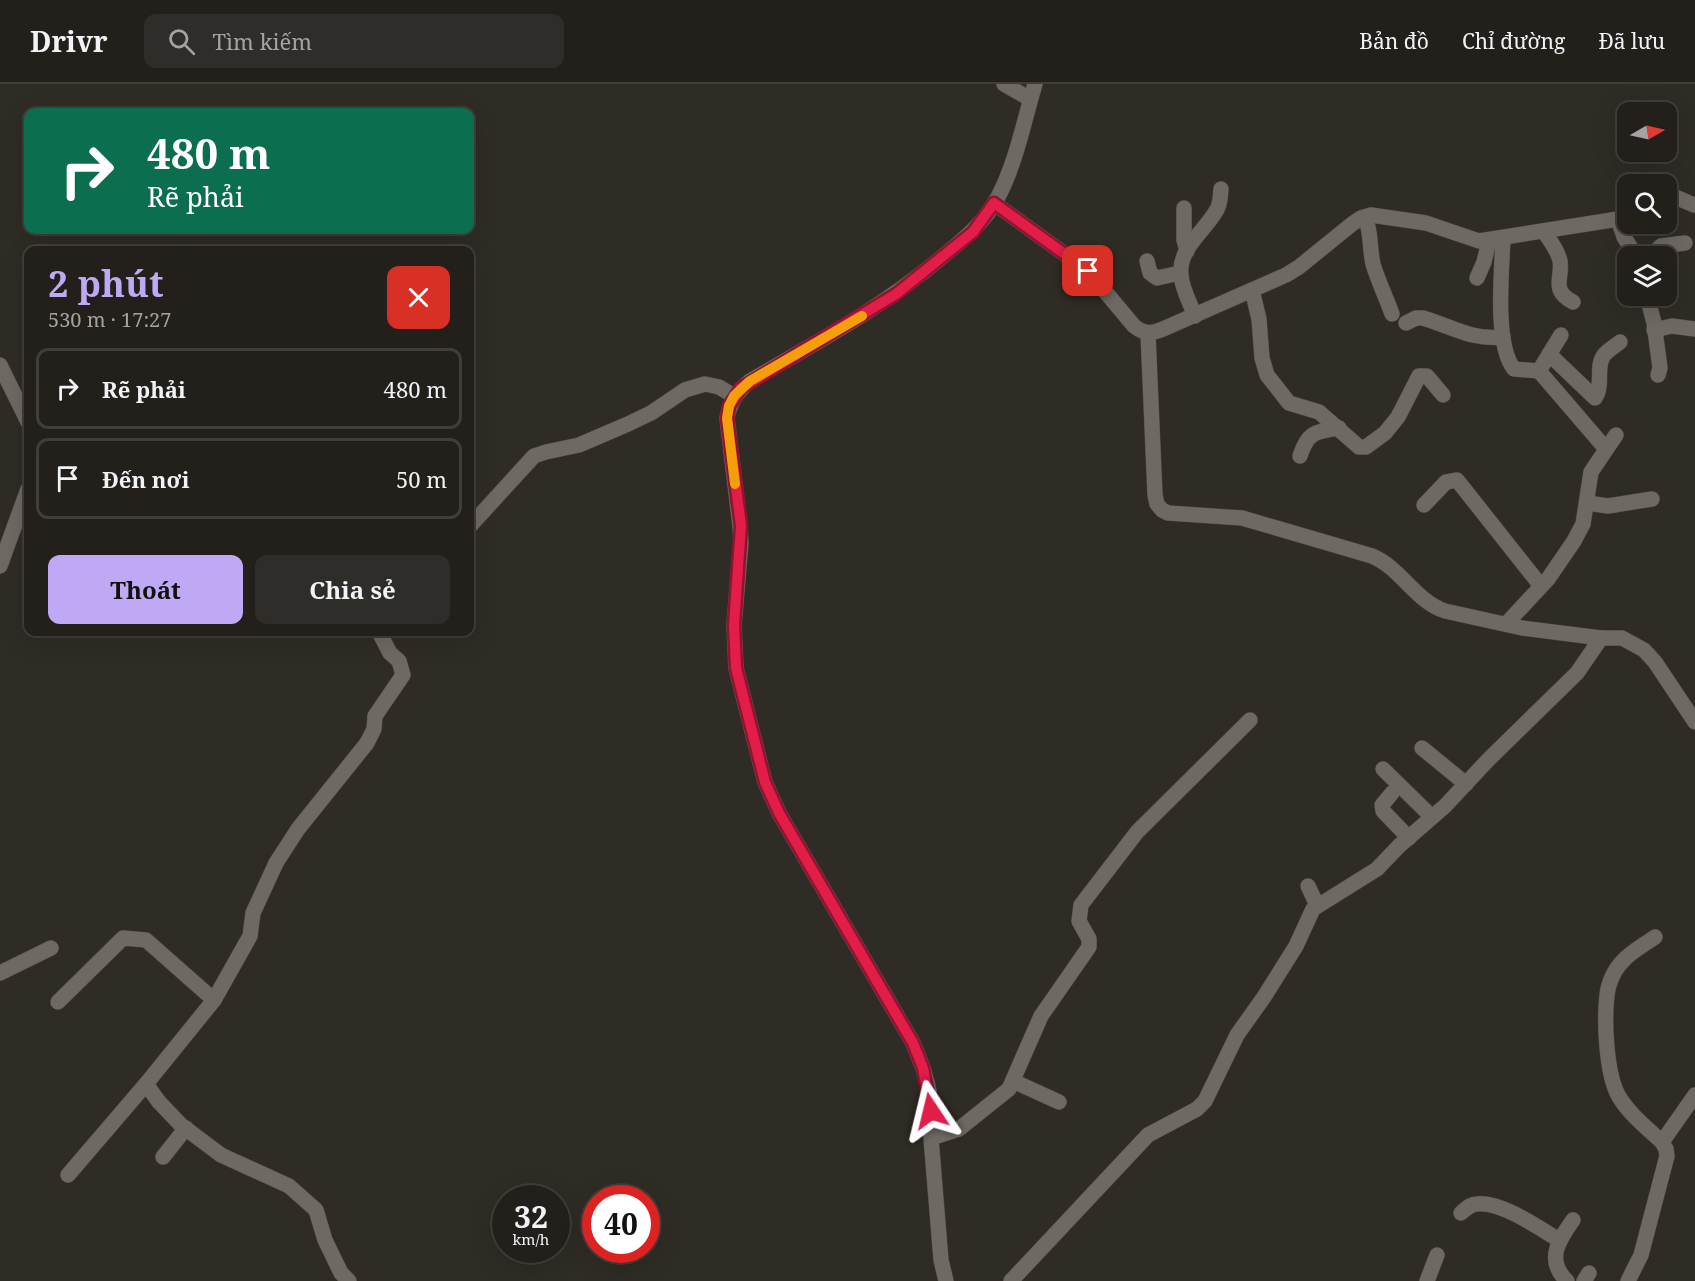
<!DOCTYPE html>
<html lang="vi">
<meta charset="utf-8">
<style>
body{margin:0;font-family:"Noto Serif",serif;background:#2f2d29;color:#f1f3f6;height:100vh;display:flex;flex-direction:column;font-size:22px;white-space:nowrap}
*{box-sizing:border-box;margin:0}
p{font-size:20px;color:#a3a3a3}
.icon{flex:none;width:33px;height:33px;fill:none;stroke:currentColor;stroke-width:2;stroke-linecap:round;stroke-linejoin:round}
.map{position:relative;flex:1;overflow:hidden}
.side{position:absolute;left:24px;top:162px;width:450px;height:390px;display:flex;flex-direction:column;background:#23201c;border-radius:12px;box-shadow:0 6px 24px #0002,0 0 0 2px #403e3b}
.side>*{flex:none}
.hud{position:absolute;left:24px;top:24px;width:450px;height:126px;border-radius:12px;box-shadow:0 6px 24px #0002,0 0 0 2px #403e3b;background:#0b6e4f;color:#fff;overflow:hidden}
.needle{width:39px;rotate:81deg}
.buttons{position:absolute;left:1617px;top:18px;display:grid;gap:12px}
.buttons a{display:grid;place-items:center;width:60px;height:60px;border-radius:12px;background:#23201c;box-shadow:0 6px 24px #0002,0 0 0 2px #403e3b;font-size:30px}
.speed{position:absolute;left:492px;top:1101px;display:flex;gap:12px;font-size:30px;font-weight:700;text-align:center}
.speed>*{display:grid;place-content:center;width:78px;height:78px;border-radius:50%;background:#23201c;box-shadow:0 6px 24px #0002,0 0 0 2px #403e3b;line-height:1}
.speed small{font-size:15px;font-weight:400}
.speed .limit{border:9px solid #d22;background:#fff;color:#111}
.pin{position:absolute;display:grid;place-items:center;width:51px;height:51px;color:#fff;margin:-26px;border-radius:12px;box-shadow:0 3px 9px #0006}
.me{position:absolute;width:66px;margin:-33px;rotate:350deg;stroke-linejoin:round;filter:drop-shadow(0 0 4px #0008)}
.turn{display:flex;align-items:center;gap:21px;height:126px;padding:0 24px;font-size:27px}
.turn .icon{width:78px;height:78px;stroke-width:2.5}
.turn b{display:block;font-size:42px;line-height:51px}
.round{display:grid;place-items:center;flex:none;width:63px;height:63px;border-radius:12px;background:#2f2d29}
.headline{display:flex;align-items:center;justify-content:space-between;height:102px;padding:0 24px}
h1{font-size:36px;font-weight:700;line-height:45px;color:#bfa9f4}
.cta{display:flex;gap:12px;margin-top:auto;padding:12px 24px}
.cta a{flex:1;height:69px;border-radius:12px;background:#bfa9f4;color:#111;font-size:24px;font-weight:700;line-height:69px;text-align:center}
.cta a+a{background:#2f2d29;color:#f1f3f6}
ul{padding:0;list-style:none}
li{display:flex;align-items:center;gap:18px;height:81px;margin:0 12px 9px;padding:0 12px;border:3px solid #403e3b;border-radius:12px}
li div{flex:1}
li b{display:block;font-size:22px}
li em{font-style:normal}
header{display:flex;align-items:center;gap:36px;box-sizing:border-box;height:84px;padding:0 30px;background:#23201c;border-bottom:2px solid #403e3b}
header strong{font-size:28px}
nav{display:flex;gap:33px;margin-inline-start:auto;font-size:21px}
.search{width:420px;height:54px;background:#2f2d29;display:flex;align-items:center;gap:15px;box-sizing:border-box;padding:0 21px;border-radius:12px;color:#a3a3a3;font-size:22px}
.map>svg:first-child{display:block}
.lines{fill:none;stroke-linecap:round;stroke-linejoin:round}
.minor-casing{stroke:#4b4843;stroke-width:16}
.minor{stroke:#6e6962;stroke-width:15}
.route-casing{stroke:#92132f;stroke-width:15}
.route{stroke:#e11d48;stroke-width:10}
.slow{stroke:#f59e0b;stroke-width:10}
</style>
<header>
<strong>Drivr</strong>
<div class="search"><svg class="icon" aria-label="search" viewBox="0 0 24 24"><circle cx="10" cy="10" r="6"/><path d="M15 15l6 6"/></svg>Tìm kiếm</div>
<nav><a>Bản đồ</a><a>Chỉ đường</a><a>Đã lưu</a></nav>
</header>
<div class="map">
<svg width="1695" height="1197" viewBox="0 0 1695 1197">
<rect width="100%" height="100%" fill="#2f2b25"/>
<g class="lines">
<defs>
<g id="minor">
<polyline points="1004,0 1030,15"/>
<polyline points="1666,109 1694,121"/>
<path d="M994 119 1088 187 1134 242C1144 250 1151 250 1163 245L1286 191 1299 183 1352 140 1361 134 1371 131 1426 139 1479 157 1618 135 1628 130"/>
<polyline points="1184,124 1184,156 1187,167"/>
<path d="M1365 133C1372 150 1369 163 1373 180 1378 197 1386 213 1392 230"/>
<polyline points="1618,135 1624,153 1636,172"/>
<path d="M1544 147C1549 156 1558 166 1560 177 1563 194 1550 206 1573 218"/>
<path d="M1503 154C1502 186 1494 260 1514 285L1539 287"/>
<polyline points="1650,172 1661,162 1685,159"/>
<polyline points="1147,177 1150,189 1157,194 1180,189"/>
<polyline points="1477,194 1484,178 1489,157"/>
<polyline points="1252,206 1259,235 1262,274 1267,291 1289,319 1319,328 1359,363 1366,363 1385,349 1398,333 1419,292 1427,292 1443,311"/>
<polyline points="1647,212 1654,239 1660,284 1658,291"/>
<path d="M1195 232C1190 219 1182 205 1181 191 1178 165 1204 148 1216 127 1221 120 1220 112 1221 105"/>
<path d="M1406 239 1416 234H1423C1453 243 1470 256 1503 253"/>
<polyline points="1654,246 1672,242 1695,245"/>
<path d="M1148 250 1155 411 1157 420 1162 426 1168 429 1242 434 1372 472C1401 484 1415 517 1445 527L1522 544 1601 554H1622L1644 566 1655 578 1695 638"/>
<polyline points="1561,251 1539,287 1606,365"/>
<path d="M1549 270 1595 314C1604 301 1595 283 1604 271 1608 266 1615 262 1620 258"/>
<polyline points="0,281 28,338"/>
<path d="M1300 372C1308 347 1316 348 1339 344"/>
<polyline points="1587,419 1608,422 1652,415"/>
<polyline points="1424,421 1446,398 1457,396 1541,502"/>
<polyline points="470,442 534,372 546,368 579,361 628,340 651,329 685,306 705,300 719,303 734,312"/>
<polyline points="0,482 28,405"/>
<polyline points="1506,540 1548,495 1574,457 1583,440 1591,388 1616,351"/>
<polyline points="1422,664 1466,700"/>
<polyline points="1383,685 1432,733"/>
<polyline points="1392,709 1382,721 1383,727 1409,754"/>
<polyline points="1308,802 1317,821"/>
<polyline points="0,889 51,864"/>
<polyline points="58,918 123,854 146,856 214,916"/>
<polyline points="1013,997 1059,1018"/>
<polyline points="931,1054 959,1045 1009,1005 1041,932 1089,863 1089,855 1079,837 1081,821 1137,748 1250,636"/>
<polyline points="1662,1058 1695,1011"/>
<polyline points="163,1073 186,1044"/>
<polyline points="68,1091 146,1000"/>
<path d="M1461 1129C1466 1125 1470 1120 1477 1120 1501 1117 1539 1144 1559 1156"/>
<polyline points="349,1197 341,1189 325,1156 316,1126 289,1102 221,1071 181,1041 159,1018 146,1000 214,916 250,852 253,829 276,779 298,745 367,659 374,645 375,632 403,591 399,577 390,569 379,548"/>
<path d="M946 1197 941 1176 931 1054V1027L929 1006 923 984 913 959 779 729 765 698 736 584 734 541 741 459 740 442 727 334C730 318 737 308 750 297 817 258 883 223 942 173 964 155 985 138 998 113 1016 79 1024 37 1035 0"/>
<polyline points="1011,1197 1148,1051 1197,1025 1205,1017 1237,951 1264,913 1296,862 1313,825 1377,785 1399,762 1445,722 1488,676 1577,589 1601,554"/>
<polyline points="1427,1197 1437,1171"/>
<path d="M1567 1197C1545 1176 1559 1156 1573 1136"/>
<polyline points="1584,1197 1589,1189"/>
<path d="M1628 1197 1641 1171 1667 1072 1666 1065 1662 1058C1647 1044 1628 1029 1618 1011 1606 988 1604 937 1607 911 1608 900 1614 886 1622 878 1630 868 1644 861 1655 853"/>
</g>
</defs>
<use href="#minor" class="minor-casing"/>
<use href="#minor" class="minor"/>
</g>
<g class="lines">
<defs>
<polyline id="route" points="931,1027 923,984 913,959 779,729 765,698 736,584 734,541 741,442 727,334 729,322 741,304 896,210 973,148 994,119 1088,187"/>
</defs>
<use href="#route" class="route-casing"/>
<use href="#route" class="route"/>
<polyline class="slow" points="735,400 727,334 729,322 734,312 750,297 862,232"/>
</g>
</svg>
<div class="buttons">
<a><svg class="needle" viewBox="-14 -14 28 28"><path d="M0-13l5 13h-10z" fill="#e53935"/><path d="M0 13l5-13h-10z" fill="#a3a3a3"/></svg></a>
<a><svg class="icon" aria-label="search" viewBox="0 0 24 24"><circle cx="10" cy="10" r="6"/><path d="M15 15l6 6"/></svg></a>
<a><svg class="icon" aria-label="layers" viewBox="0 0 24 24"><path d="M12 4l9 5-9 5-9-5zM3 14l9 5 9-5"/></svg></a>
</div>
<div class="speed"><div>32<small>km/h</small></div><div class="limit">40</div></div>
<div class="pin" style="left:1088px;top:187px;background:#d93025"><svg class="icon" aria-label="arrive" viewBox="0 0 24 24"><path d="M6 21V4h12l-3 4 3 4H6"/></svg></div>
<svg class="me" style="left:931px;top:1027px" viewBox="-20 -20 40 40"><path d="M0-17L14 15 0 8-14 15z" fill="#e11d48" stroke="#fff" stroke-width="4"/></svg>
<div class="hud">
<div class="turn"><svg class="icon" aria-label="right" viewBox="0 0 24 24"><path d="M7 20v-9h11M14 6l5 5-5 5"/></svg><div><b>480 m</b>Rẽ phải</div></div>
</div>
<section class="side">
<div class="headline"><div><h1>2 phút</h1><p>530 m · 17:27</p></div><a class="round" style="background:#d93025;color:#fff"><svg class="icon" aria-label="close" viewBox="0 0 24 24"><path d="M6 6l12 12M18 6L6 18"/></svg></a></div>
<ul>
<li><svg class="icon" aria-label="right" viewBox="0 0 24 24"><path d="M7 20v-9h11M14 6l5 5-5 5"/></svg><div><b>Rẽ phải</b></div><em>480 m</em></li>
<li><svg class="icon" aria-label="arrive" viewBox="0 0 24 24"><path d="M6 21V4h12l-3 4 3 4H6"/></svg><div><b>Đến nơi</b></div><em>50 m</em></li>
</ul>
<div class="cta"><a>Thoát</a><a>Chia sẻ</a></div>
</section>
</div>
